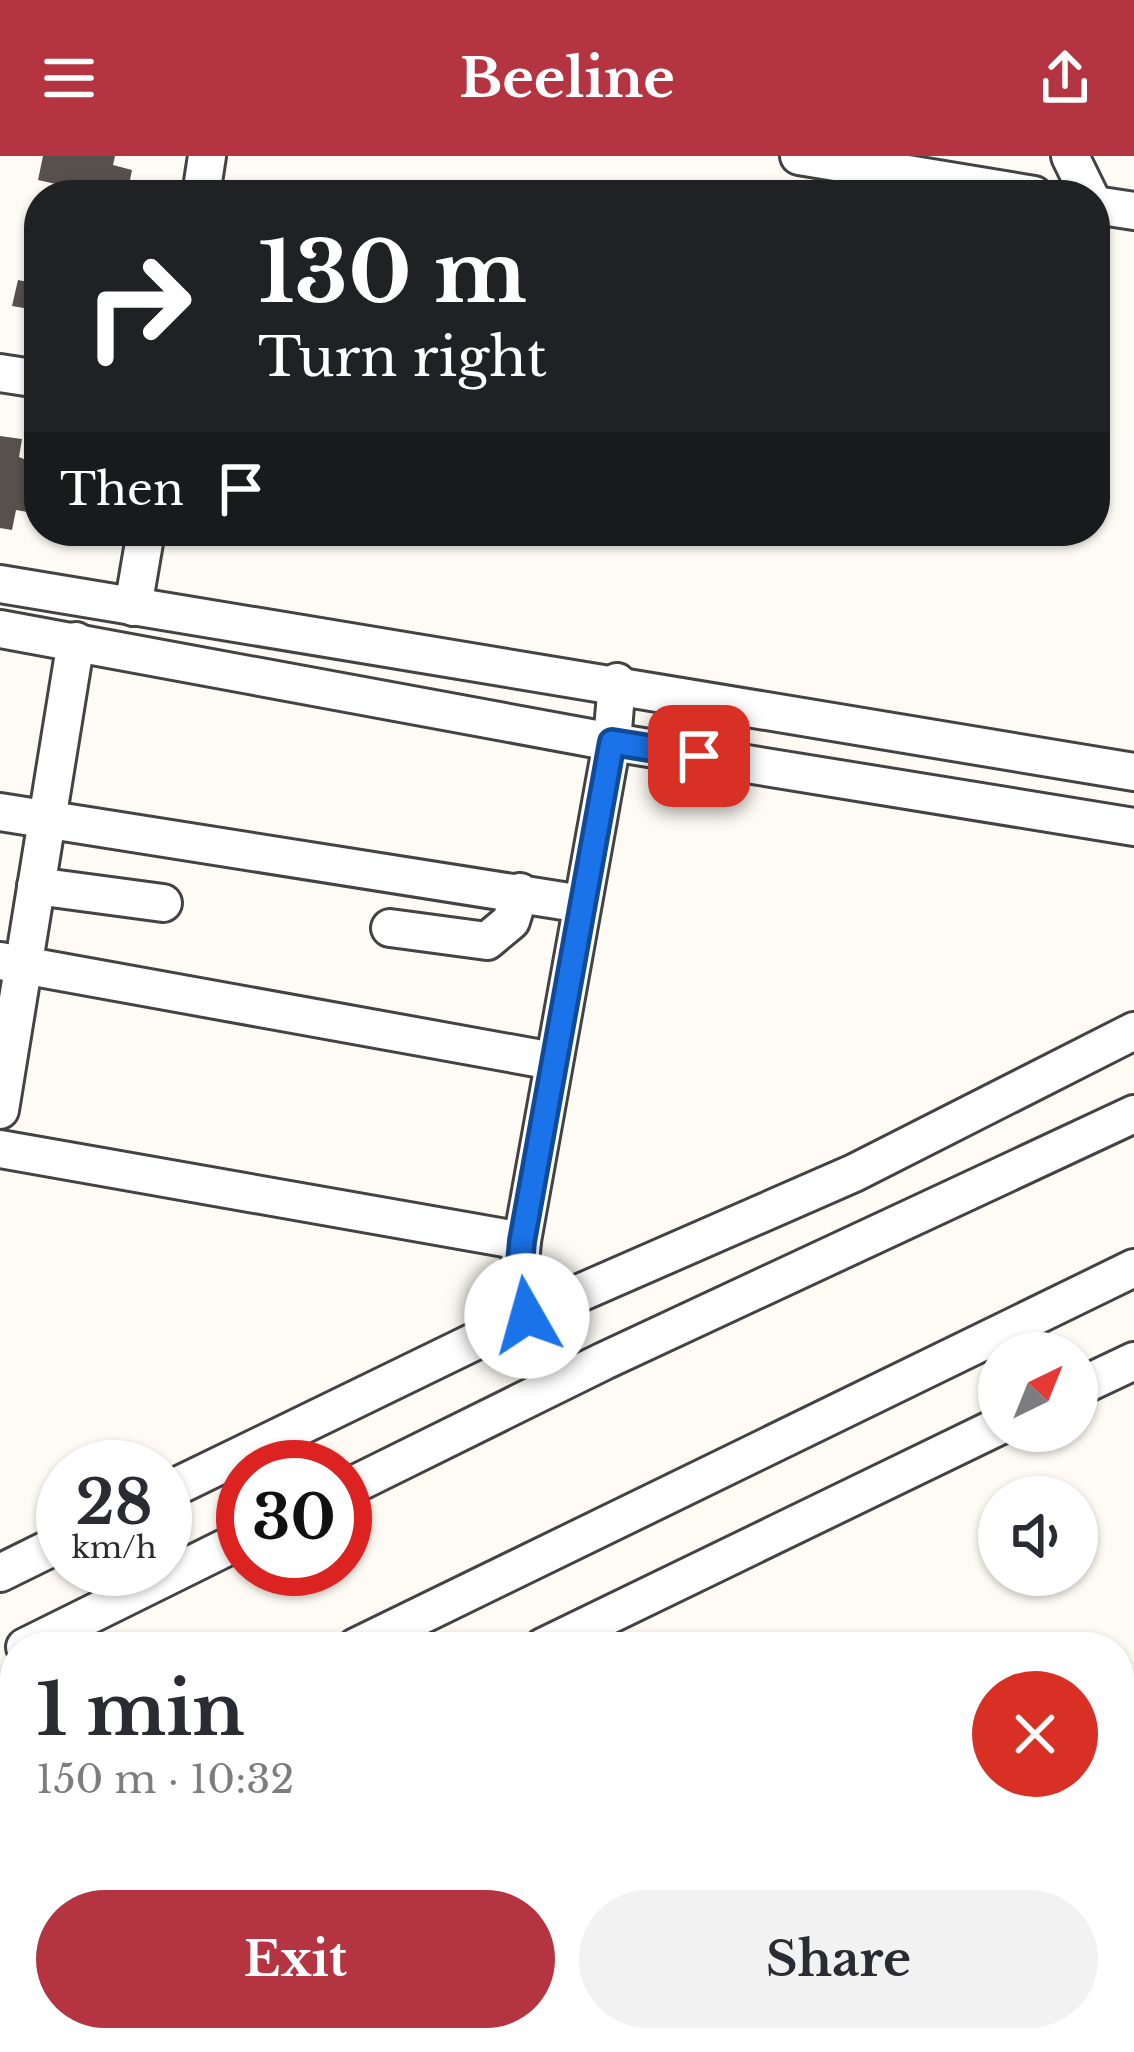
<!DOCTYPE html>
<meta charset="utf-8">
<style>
body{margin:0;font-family:"Libre Baskerville",serif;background:#f2f2f3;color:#2b2b33;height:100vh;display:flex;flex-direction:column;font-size:45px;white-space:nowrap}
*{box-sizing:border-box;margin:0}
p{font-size:39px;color:#7c7c81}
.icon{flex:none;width:66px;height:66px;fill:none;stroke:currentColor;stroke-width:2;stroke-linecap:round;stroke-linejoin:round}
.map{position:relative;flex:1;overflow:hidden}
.sheet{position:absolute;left:0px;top:1476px;width:1134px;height:420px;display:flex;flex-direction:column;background:#fff;border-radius:48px 48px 0 0;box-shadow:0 3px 9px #0004}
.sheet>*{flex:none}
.guide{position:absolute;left:24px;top:24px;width:1086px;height:366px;border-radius:48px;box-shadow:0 3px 9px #0004;background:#202124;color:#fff;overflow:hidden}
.needle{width:78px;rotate:43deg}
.tools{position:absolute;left:978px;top:1176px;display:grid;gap:24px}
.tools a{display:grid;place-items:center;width:120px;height:120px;border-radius:50%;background:#fff;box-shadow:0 3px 9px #0004;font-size:60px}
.speed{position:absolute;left:36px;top:1284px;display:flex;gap:24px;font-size:60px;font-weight:700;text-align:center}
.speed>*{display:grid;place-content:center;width:156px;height:156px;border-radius:50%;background:#fff;box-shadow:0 3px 9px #0004;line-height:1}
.speed small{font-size:30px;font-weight:400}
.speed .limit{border:18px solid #d22;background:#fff;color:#111}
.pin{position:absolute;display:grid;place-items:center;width:102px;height:102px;color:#fff;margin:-51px;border-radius:24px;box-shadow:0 6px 18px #0006}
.me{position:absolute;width:132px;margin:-66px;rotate:353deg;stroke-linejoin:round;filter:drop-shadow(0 0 9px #0008)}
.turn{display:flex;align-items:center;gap:42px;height:252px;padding:0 36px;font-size:54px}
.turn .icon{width:156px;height:156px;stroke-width:2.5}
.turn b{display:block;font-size:84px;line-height:102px}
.then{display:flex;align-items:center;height:114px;padding:0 36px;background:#0003;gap:24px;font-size:45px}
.round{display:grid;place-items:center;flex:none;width:126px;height:126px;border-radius:63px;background:#f2f2f3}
.summary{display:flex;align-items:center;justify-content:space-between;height:204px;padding:0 36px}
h1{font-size:72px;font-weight:800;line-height:90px}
.action{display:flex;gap:24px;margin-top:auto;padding:24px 36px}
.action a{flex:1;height:138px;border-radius:72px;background:#b43441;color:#fff;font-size:48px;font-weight:800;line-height:138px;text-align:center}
.action a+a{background:#f2f2f3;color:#2b2b33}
header{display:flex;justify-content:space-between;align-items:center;height:156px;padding:0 36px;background:#b43441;color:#fff;font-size:54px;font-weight:800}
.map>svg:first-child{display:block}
.building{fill:#58504d}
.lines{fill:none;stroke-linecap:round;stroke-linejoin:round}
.minor-casing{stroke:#434343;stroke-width:42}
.minor{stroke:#fff;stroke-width:36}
.route-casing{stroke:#114b97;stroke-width:30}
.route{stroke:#1a73e8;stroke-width:21}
</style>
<header><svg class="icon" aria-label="menu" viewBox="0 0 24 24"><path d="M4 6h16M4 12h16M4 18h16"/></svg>Beeline<svg class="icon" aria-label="share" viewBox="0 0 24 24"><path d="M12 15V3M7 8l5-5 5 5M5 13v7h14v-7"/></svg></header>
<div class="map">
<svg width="1134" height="1896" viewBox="0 0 1134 1896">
<rect width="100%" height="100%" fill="#fefbf4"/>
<g class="building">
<polygon points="43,0 115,0 113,9 132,14 127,39 54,39 56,28 38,24"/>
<polygon points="39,105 39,166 27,164 30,153 12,150 18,124 33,127"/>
<polygon points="0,280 22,283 19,301 39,309 39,358 16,354 12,374 0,372"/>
</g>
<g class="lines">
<defs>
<g id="minor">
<polyline points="799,0 1034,39"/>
<polyline points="1070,0 1089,39"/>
<polyline points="201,39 207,0"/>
<polyline points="1095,49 1134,55"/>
<polyline points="0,217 39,223"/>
<polyline points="0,428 1134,616"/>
<polyline points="133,451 146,375"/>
<polyline points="0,473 612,586 1134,671"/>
<polyline points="0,656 582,748"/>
<polyline points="36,730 163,747"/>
<polyline points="390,772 487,785 511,765 520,736"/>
<polyline points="0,805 553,905"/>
<polyline points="0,954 76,485"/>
<polyline points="0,993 522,1085"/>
<polyline points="527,1160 519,1119 522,1085 612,586 617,526"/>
<polyline points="1077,1232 1134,1205"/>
<polyline points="345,1333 604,1205 1134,958"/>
<polyline points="165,1336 527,1160 854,1017 1134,875"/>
<polyline points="0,1417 63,1386"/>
<polyline points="25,1491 243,1383"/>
<polyline points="356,1491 1134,1112"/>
<polyline points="543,1491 999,1270"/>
<polyline points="0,1665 15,1658"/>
<polyline points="0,1754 15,1747"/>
</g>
</defs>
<use href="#minor" class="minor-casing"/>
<use href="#minor" class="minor"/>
</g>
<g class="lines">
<defs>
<polyline id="route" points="527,1160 519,1119 522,1085 612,586 699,600"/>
</defs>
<use href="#route" class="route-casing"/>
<use href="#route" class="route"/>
</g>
</svg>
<div class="tools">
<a><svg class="needle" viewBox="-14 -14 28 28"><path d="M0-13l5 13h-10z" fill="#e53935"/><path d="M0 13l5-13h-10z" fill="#7c7c81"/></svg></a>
<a><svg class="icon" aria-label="sound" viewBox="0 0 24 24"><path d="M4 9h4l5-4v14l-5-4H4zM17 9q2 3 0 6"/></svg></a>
</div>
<div class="speed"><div>28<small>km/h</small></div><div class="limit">30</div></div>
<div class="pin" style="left:699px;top:600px;background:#d93025"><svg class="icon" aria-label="arrive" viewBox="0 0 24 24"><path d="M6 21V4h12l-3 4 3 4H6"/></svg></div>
<svg class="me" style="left:527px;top:1160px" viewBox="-20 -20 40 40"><circle r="19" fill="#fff"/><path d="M0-13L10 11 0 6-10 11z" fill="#1a73e8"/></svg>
<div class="guide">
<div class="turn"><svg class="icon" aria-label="right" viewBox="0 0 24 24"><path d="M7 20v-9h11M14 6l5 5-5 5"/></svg><div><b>130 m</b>Turn right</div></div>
<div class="then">Then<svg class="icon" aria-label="arrive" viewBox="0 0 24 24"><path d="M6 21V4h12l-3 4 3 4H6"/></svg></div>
</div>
<section class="sheet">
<div class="summary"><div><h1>1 min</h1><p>150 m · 10:32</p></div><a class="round" style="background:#d93025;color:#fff"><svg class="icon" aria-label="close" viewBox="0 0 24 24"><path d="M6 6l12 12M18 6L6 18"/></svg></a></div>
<div class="action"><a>Exit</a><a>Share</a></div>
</section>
</div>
